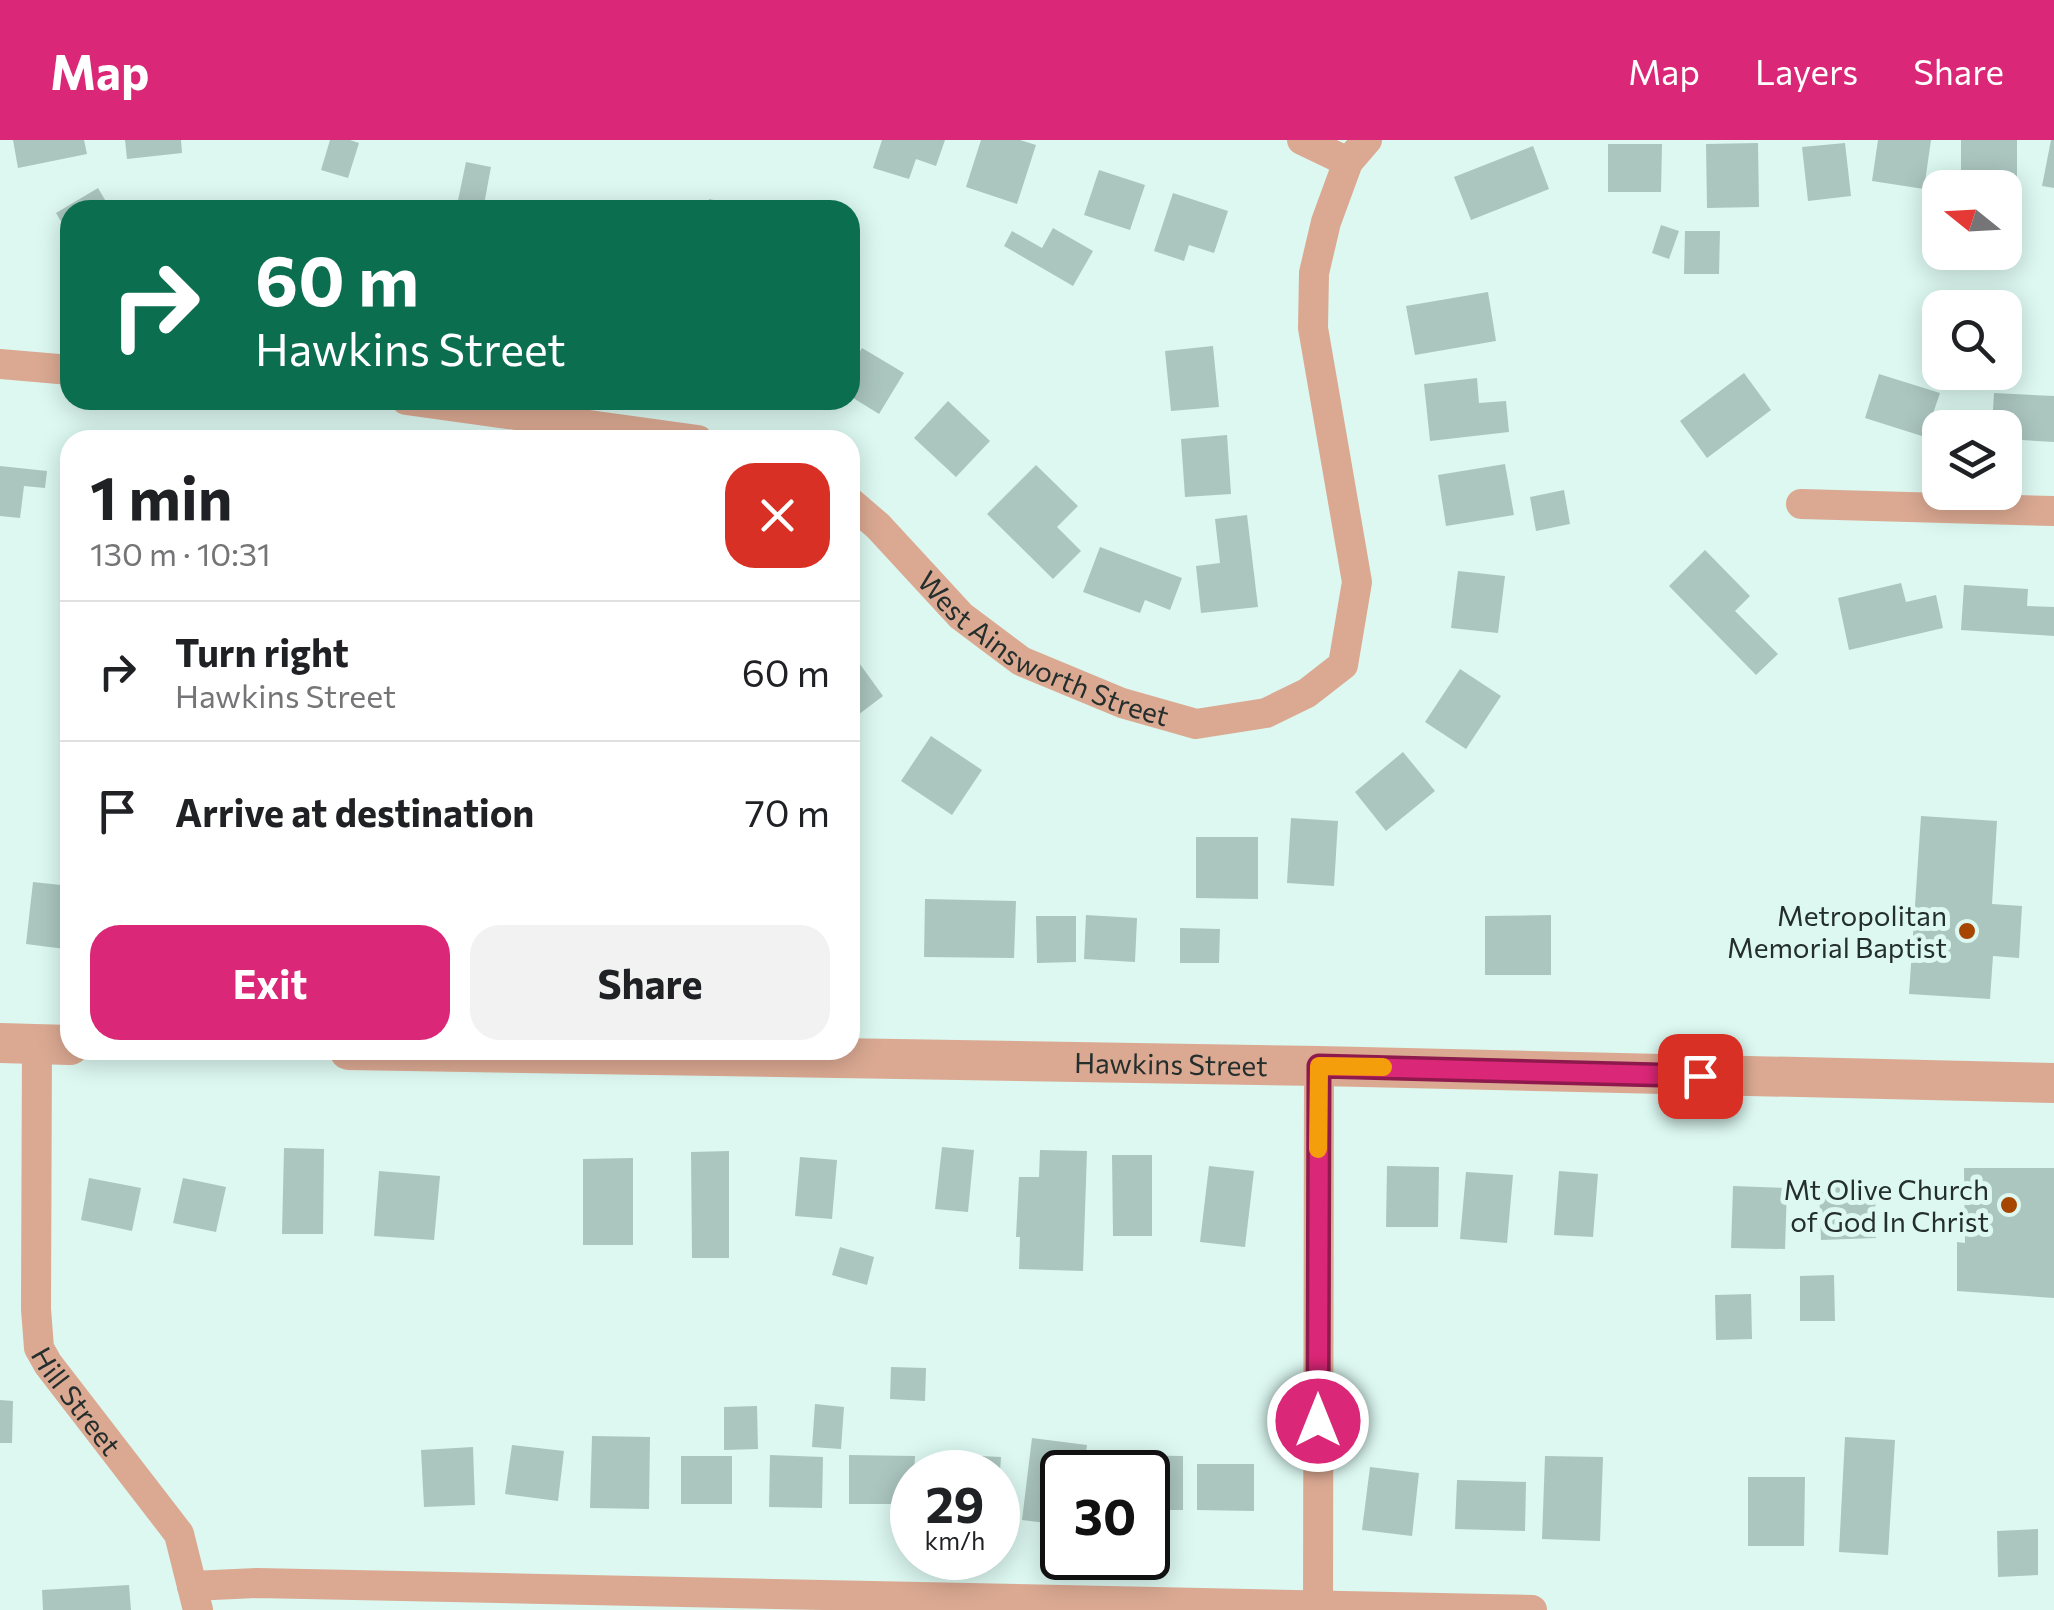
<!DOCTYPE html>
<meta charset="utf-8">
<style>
body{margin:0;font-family:Commissioner,sans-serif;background:#f2f2f2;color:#202124;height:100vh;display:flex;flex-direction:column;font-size:38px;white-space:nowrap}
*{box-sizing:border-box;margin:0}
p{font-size:32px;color:#757577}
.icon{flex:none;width:55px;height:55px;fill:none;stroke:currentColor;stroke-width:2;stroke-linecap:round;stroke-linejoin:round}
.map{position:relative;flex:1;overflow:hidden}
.details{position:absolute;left:60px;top:290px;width:800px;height:630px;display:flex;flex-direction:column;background:#fff;border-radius:30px;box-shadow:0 5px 25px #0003}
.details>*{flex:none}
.banner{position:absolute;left:60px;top:60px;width:800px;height:210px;border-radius:30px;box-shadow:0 5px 25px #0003;background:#0b6e4f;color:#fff;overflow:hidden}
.needle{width:65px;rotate:288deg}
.controls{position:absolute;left:1922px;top:30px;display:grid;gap:20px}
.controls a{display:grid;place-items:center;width:100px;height:100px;border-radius:20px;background:#fff;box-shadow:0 5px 25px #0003;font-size:50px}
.speed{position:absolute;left:890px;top:1310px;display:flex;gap:20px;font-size:50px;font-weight:700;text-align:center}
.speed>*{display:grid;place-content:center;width:130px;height:130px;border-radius:50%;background:#fff;box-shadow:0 5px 25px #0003;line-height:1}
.speed small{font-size:25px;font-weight:400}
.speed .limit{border:5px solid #111;border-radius:15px;background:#fff;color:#111}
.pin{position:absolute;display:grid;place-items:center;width:85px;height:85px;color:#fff;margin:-42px;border-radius:20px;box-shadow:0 5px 15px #0006}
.me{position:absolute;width:110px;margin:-55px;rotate:0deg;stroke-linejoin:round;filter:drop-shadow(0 0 8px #0008)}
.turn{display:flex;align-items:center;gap:35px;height:210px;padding:0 30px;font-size:45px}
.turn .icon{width:130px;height:130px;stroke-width:2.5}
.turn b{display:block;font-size:70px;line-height:85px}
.round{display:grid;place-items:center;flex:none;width:105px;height:105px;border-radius:30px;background:#f2f2f2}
.head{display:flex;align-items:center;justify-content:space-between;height:170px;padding:0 30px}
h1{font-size:60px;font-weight:700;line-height:75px}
.primary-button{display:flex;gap:20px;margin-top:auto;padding:20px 30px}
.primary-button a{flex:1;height:115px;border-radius:30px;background:#db2777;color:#fff;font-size:40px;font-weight:700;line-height:115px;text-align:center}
.primary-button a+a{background:#f2f2f2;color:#202124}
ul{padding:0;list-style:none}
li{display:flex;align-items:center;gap:30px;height:140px;padding:0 30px;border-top:2px solid #e0e0e0}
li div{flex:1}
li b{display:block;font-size:38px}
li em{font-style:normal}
header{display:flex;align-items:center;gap:60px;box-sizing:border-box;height:140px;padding:0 50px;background:#db2777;color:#fff}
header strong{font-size:48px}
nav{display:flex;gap:55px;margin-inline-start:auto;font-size:35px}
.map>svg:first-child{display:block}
.building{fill:#abc6bf}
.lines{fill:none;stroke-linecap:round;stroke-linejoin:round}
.minor{stroke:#dba992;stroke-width:30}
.tertiary{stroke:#dba992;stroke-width:40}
.route-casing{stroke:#8e194d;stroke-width:25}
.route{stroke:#db2777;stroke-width:18}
.slow{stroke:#f59e0b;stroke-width:18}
.poi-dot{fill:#a74601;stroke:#dcf8f1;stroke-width:4}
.labels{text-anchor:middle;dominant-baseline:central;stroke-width:10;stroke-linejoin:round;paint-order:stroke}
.street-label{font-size:28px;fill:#242e2c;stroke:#dcf8f1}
.poi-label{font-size:28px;fill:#242e2c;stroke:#dcf8f1;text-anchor:end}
</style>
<header>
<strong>Map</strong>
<nav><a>Map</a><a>Layers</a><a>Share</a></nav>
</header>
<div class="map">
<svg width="2054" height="1470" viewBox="0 0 2054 1470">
<rect width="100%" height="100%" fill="#dcf8f1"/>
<g class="building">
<polygon points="13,0 84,0 87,14 18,28"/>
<polygon points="125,0 181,0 182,13 127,19"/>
<polygon points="330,0 350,0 359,3 348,38 321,30"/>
<polygon points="882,0 945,0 936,26 916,19 909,39 873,28"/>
<polygon points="981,0 1020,0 1036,5 1017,64 966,47"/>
<polygon points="1878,0 1931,0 1924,49 1872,41"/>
<polygon points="1961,0 2017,0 2017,62 2005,62 2005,48 1961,48"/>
<polygon points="2051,0 2054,0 2054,48 2042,46"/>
<polygon points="1758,3 1759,67 1707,68 1706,4"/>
<polygon points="1845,3 1851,56 1808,61 1802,7"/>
<polygon points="1608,4 1662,4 1661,52 1608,52"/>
<polygon points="1533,6 1549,49 1471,80 1454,37"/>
<polygon points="466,22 491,27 483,70 456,70"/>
<polygon points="1099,30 1145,45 1130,90 1084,75"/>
<polygon points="98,48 111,70 70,70 70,97 56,73"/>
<polygon points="1173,53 1228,71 1214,113 1189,105 1184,121 1154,111"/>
<polygon points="709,59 751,68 751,70 707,70"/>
<polygon points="1661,85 1679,91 1669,119 1652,113"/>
<polygon points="1053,88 1093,111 1073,146 1004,106 1012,91 1042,108"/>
<polygon points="1685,91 1720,91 1719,134 1684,134"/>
<polygon points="1488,152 1496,201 1415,215 1406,166"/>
<polygon points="1213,206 1219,267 1171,271 1165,211"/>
<polygon points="862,208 904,233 879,274 850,256 850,228"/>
<polygon points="1744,233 1771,270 1707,318 1680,281"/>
<polygon points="1879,234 1940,253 1925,297 1865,278"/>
<polygon points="1477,238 1479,263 1506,261 1509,292 1430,301 1424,244"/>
<polygon points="1994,253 2054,256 2054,302 2005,299 2005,288 1992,288"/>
<polygon points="948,261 990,301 956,337 914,298"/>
<polygon points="1227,295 1231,354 1185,357 1181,299"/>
<polygon points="1505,324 1514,375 1446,386 1438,335"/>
<polygon points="1036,325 1078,366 1057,387 1081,411 1053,439 987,374"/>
<polygon points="0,326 47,331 45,348 24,346 20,378 0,376"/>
<polygon points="1564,350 1570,384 1536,391 1530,357"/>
<polygon points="1247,375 1258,467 1201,473 1196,426 1220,423 1215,379"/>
<polygon points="1100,407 1182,438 1170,470 1145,460 1140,473 1083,452"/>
<polygon points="1705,410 1750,456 1735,471 1778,514 1756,535 1669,446"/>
<polygon points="1458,431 1505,436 1498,493 1451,488"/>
<polygon points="1901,443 1906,462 1936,455 1943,488 1849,510 1838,458"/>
<polygon points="1964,445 2028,449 2027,466 2054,467 2054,496 1961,490"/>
<polygon points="857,520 883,556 850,581 850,525"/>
<polygon points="1460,529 1501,556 1466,609 1425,582"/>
<polygon points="931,596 982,630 952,675 901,641"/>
<polygon points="1403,612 1435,651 1386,691 1355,652"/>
<polygon points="1921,676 1997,681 1992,764 2022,766 2019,818 1993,816 1990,859 1909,854"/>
<polygon points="1291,678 1338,681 1334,746 1287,743"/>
<polygon points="1196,697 1258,697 1258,759 1196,758"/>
<polygon points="33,742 70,746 65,809 26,804"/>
<polygon points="925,759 1016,761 1014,818 924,817"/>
<polygon points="1086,775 1137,778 1135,822 1084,819"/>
<polygon points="1551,775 1551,835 1485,835 1485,776"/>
<polygon points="1036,776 1076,776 1076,822 1037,823"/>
<polygon points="1180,788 1220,789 1219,823 1180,823"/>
<polygon points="942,1007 974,1010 968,1072 935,1069"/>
<polygon points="284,1008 324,1009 323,1094 282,1094"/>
<polygon points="1040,1010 1087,1011 1083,1131 1019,1129 1020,1097 1016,1097 1019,1037 1039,1037"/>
<polygon points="729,1011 729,1118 692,1118 691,1012"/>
<polygon points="1112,1015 1152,1015 1152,1096 1113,1096"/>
<polygon points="800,1017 837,1020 832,1079 795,1076"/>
<polygon points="633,1018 633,1105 583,1105 583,1019"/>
<polygon points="1209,1026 1254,1031 1245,1107 1200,1102"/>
<polygon points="1387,1026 1439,1027 1438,1087 1386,1087"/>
<polygon points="1964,1028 2054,1028 2054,1158 1957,1151 1957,1102 1965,1103"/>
<polygon points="379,1031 440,1036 434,1100 374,1096"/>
<polygon points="1559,1031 1598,1034 1593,1097 1554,1095"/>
<polygon points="1466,1032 1513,1035 1507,1103 1460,1099"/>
<polygon points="89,1038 141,1048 132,1091 81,1080"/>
<polygon points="183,1038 226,1047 216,1092 173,1083"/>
<polygon points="1875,1045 1876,1098 1821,1100 1819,1047"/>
<polygon points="1733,1046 1787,1048 1785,1109 1731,1108"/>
<polygon points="840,1107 874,1117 867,1145 832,1135"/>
<polygon points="1834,1135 1835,1181 1800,1181 1800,1136"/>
<polygon points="1751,1154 1752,1199 1716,1200 1715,1155"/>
<polygon points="891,1227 926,1228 925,1261 890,1259"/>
<polygon points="0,1260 13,1261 12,1303 0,1303"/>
<polygon points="815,1264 844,1267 841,1309 812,1307"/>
<polygon points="757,1266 758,1309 724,1310 724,1267"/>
<polygon points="592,1296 650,1297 649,1369 590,1368"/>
<polygon points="1845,1297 1895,1300 1888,1415 1839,1412"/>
<polygon points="1032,1298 1087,1305 1083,1332 1062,1332 1062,1385 1022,1380"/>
<polygon points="512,1305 564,1311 558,1361 505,1354"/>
<polygon points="473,1307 475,1365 424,1367 421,1310"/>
<polygon points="939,1314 1001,1317 1000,1332 938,1332"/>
<polygon points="770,1315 823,1317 822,1368 769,1367"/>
<polygon points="849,1315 915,1316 912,1364 849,1364"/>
<polygon points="1113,1315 1183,1316 1183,1370 1148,1370 1148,1332 1113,1332"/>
<rect x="681" y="1316" width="51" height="48"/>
<polygon points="1545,1316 1603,1317 1600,1401 1542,1399"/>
<polygon points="1197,1324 1254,1324 1254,1371 1197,1370"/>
<polygon points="1370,1327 1419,1333 1412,1396 1362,1390"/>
<polygon points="1748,1337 1805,1337 1804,1406 1748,1406"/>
<polygon points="1457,1340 1526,1342 1525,1391 1455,1389"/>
<polygon points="2038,1389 2038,1435 1998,1437 1997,1391"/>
<polygon points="129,1445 131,1470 43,1470 42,1450"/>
</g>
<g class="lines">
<g class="minor">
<polyline points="1302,0 1348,22"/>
<polyline points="0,224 70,230"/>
<polyline points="406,260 698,300"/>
<path id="s1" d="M850 362 878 386 961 476 1021 521 1122 563 1196 584 1266 573 1307 553 1343 525 1357 442 1313 188 1314 133 1326 82 1348 22 1367 0"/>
<polyline points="1801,364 2054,371"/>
<path id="s2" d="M37 905 36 1169 39 1208 48 1224 179 1394 198 1470"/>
<polyline points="192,1446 257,1443 1532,1470"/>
<polyline points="1318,1470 1319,926"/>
</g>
<g class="tertiary">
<polyline points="0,903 70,905"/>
<path id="s3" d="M349 910 1319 926 2054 943"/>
</g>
</g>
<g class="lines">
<defs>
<polyline id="route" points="1318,1281 1319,926 1700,936"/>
</defs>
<use href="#route" class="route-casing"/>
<use href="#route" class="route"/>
<polyline class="slow" points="1318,1009 1319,926 1383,927"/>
</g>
<g class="poi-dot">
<circle cx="1967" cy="791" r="10"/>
<circle cx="2009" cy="1065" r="10"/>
</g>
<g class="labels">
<g class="street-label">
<text stroke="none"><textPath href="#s1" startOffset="248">West Ainsworth Street</textPath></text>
<text stroke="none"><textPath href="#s3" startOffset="822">Hawkins Street</textPath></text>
<text stroke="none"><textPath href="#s2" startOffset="368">Hill Street</textPath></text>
</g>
<g class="poi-label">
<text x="1947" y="775">Metropolitan<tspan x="1947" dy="32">Memorial Baptist</tspan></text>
<text x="1989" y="1049">Mt Olive Church<tspan x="1989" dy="32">of God In Christ</tspan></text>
</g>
</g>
</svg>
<div class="controls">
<a><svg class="needle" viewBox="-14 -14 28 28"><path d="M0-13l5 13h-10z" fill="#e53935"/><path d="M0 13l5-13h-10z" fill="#757577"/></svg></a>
<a><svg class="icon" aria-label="search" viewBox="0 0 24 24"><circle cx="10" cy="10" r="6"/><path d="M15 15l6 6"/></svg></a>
<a><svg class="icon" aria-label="layers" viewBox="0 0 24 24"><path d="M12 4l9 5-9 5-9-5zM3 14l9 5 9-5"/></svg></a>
</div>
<div class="speed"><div>29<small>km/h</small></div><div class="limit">30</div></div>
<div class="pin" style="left:1700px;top:936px;background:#d93025"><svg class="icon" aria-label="arrive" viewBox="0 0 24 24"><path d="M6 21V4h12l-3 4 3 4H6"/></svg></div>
<svg class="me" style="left:1318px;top:1281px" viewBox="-20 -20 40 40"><circle r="17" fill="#db2777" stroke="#fff" stroke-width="3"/><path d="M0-11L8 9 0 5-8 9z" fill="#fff"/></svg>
<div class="banner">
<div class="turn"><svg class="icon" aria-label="right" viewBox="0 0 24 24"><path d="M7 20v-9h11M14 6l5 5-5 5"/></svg><div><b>60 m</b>Hawkins Street</div></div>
</div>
<section class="details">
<div class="head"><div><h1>1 min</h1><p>130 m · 10:31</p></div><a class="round" style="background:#d93025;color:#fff"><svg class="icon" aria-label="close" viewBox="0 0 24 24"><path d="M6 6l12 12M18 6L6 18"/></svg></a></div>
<ul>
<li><svg class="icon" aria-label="right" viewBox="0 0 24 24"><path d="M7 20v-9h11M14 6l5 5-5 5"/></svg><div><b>Turn right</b><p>Hawkins Street</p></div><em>60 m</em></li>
<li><svg class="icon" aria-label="arrive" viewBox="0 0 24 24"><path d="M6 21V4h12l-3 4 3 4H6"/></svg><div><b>Arrive at destination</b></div><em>70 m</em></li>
</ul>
<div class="primary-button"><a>Exit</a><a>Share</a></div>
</section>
</div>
